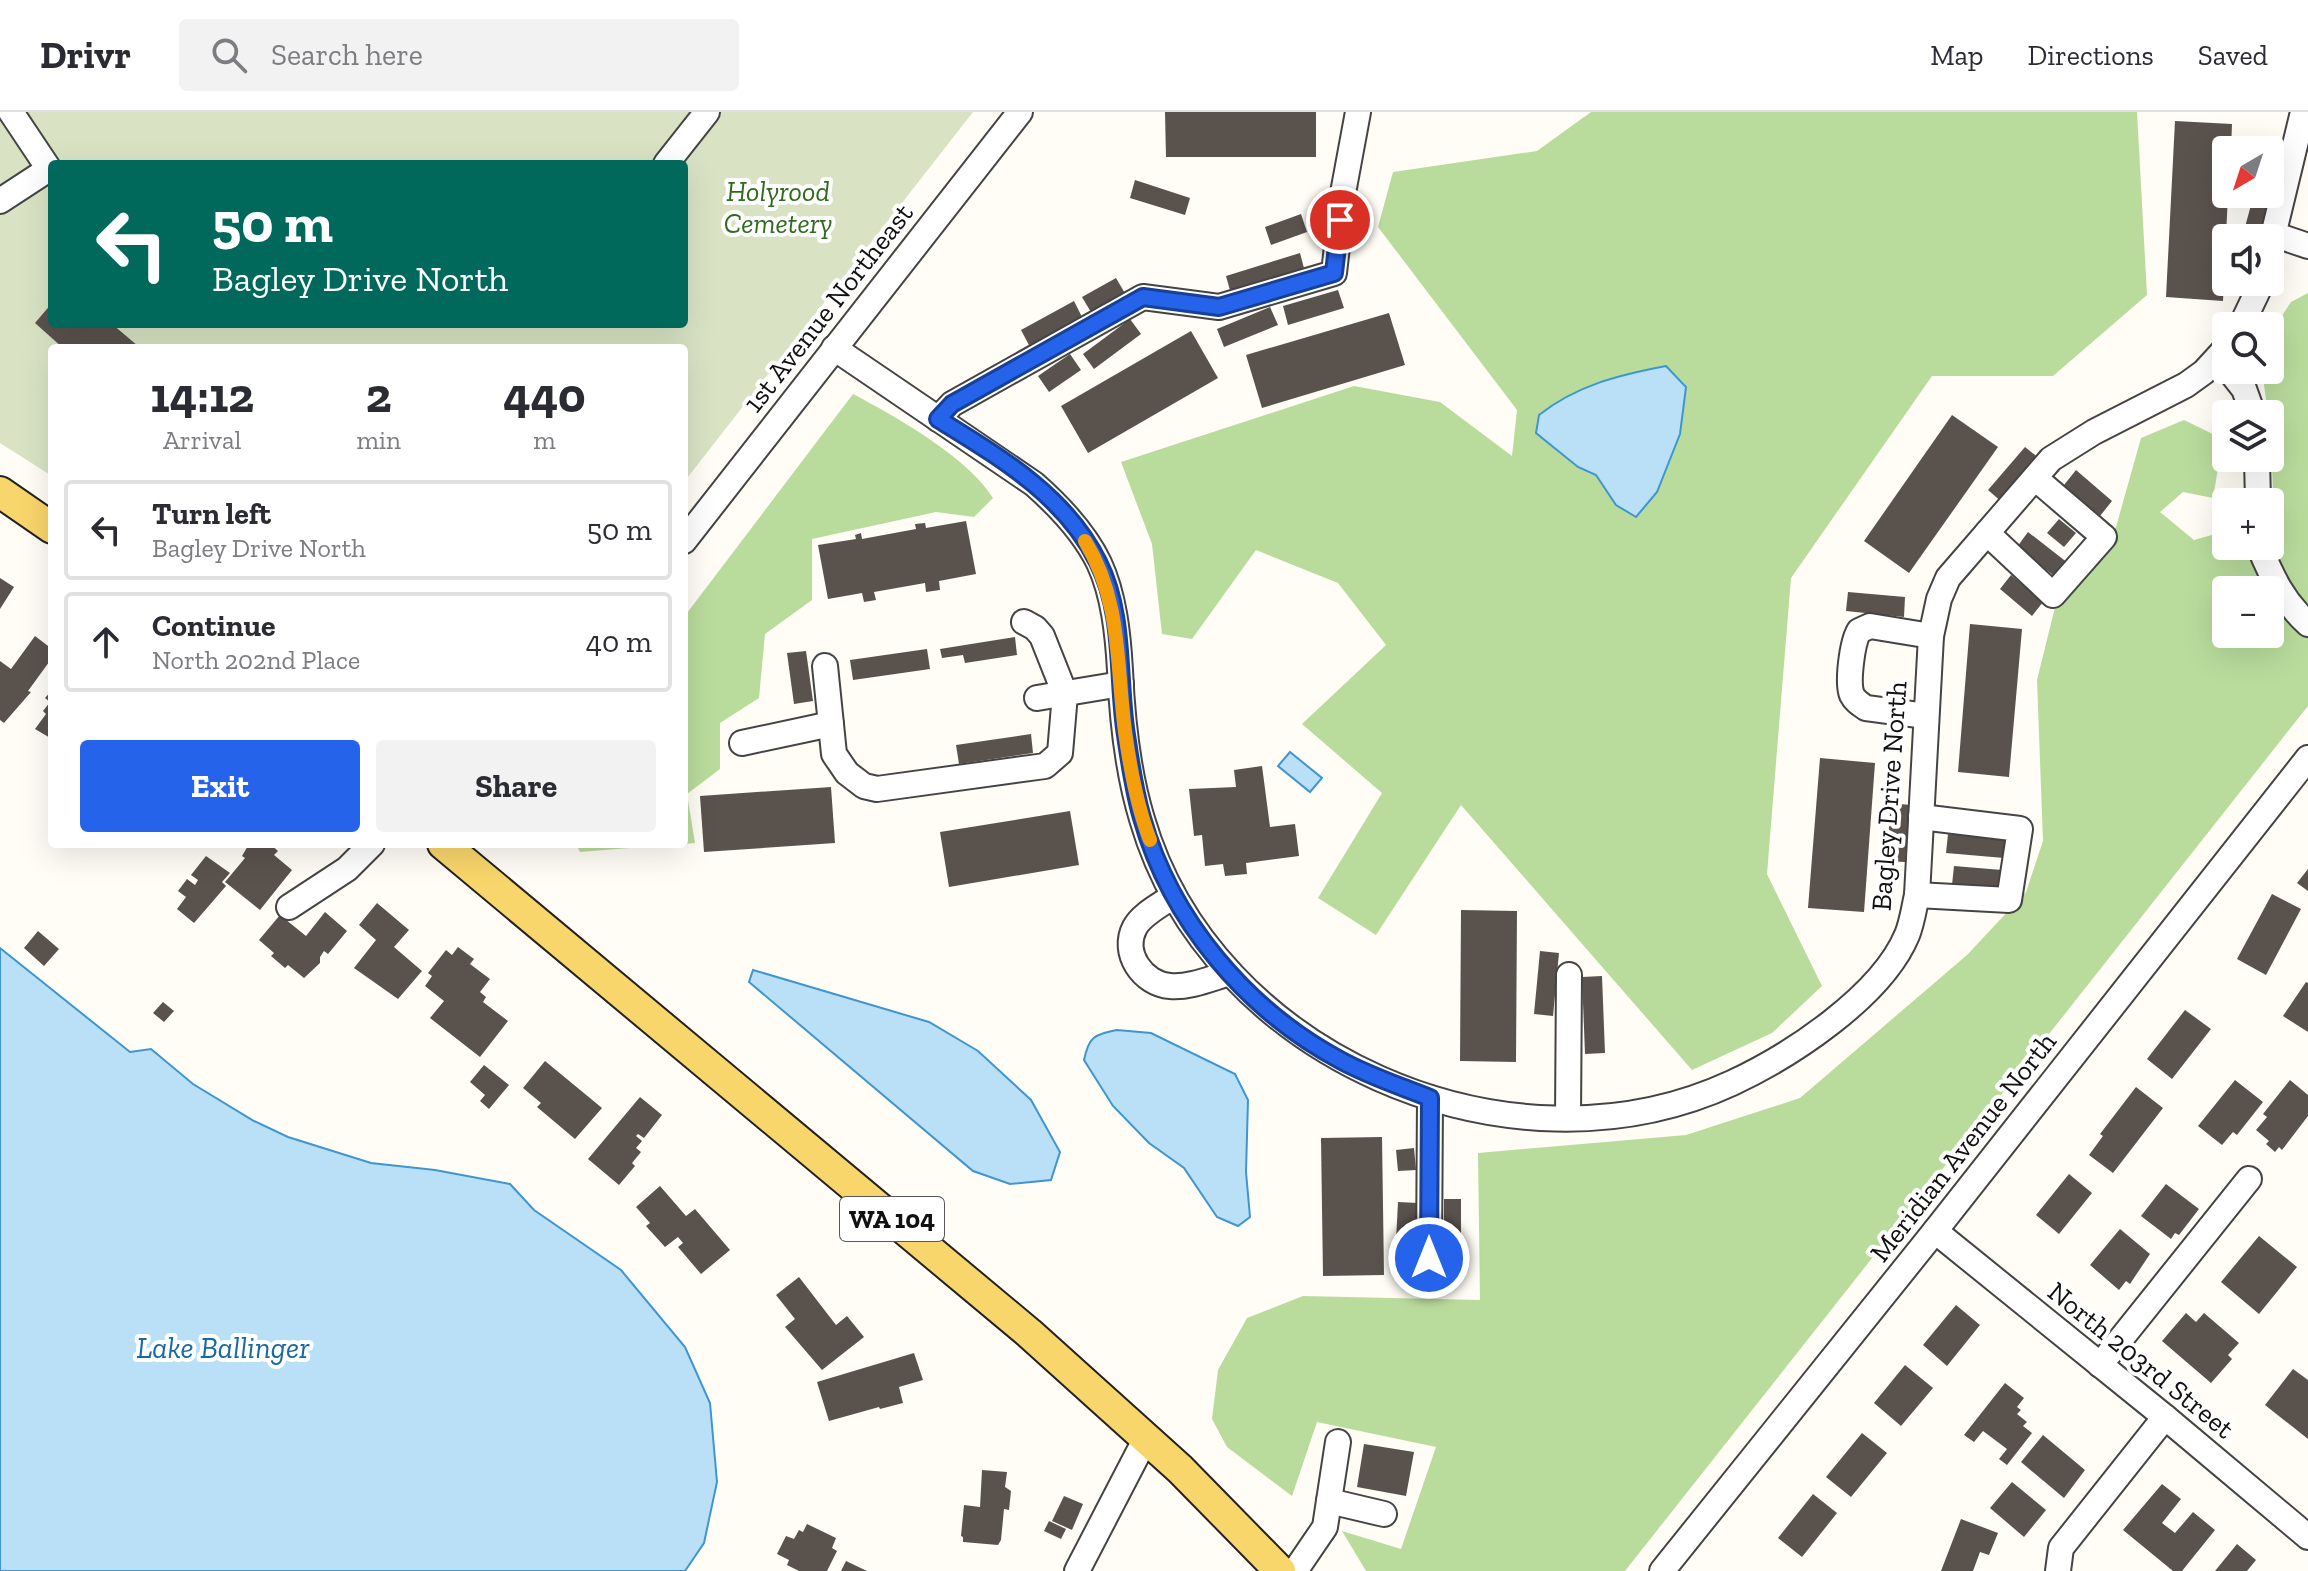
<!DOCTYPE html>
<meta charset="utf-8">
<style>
body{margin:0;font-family:"Zilla Slab",serif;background:#f2f2f3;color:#2b2b33;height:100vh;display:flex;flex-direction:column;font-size:30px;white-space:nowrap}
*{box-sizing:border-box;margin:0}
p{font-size:26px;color:#7c7c81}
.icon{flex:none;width:44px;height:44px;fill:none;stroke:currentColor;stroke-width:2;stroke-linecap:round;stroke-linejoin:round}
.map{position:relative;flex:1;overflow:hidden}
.drawer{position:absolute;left:48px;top:232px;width:640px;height:504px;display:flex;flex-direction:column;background:#fff;border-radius:8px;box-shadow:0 8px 32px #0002}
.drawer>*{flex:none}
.banner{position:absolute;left:48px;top:48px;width:640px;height:168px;border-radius:8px;box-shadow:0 8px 32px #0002;background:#00695c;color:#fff;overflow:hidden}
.needle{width:52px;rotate:219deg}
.tools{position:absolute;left:2212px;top:24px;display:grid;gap:16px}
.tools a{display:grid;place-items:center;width:72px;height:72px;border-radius:8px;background:#fff;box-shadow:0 8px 32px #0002;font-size:40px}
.pin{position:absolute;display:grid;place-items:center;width:68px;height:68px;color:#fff;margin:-34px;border:4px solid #fff;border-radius:50%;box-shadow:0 2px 8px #0007}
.me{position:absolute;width:88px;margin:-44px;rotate:0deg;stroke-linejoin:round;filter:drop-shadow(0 0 6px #0008)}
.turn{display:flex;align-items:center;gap:28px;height:168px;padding:0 32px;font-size:36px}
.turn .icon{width:104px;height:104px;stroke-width:2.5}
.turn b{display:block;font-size:56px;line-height:68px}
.eta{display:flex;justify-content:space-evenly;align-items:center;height:136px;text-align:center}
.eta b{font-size:48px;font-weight:700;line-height:56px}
.action{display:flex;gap:16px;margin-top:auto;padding:16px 32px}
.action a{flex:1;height:92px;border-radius:8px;background:#2563eb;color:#fff;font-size:32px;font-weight:700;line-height:92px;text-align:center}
.action a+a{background:#f2f2f3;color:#2b2b33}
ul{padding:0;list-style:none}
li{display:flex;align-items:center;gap:24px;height:100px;margin:0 16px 12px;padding:0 16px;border:4px solid #e1e1e2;border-radius:8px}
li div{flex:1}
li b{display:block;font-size:30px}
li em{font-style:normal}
header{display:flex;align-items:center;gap:48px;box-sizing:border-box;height:112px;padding:0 40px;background:#fff;border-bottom:2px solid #e1e1e2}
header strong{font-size:38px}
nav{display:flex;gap:44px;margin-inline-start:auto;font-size:28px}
.search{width:560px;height:72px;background:#f2f2f3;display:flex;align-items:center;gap:20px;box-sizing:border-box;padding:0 28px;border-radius:8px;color:#7c7c81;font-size:30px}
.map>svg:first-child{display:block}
.forest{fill:#b9dc9c;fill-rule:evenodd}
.cemetery{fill:#d9e3c4;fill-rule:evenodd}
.water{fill:#b9e0f7;stroke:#3f96cf;stroke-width:2}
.building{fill:#5a524d}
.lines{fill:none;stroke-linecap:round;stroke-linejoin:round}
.minor-casing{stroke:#444;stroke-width:28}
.major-casing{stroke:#222;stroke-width:34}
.minor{stroke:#fff;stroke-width:24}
.major{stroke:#f9d66b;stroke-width:30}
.route-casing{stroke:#184099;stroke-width:20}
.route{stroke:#2563eb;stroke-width:14}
.slow{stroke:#f59e0b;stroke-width:14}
.labels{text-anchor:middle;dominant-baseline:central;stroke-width:8;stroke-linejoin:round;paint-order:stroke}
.shield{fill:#fff;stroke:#585858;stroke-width:2}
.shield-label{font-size:26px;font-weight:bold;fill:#111}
.park-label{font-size:28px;font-style:italic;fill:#2f6b1f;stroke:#fff}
.street-label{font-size:28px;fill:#111;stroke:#fff}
.water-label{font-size:30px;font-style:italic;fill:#1768a6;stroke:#fff}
</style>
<header>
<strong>Drivr</strong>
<div class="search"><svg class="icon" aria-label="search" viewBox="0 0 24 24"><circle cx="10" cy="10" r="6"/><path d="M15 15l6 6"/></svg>Search here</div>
<nav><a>Map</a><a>Directions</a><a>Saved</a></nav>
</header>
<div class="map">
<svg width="2308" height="1459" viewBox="0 0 2308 1459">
<rect width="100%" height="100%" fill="#fffdf5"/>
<g class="forest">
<polygon points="1591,0 2137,0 2147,183 2053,264 1932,264 1791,466 1767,762 1822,874 1772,921 1692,958 1461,693 1376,823 1318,786 1382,681 1302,612 1386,533 1338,471 1256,438 1192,527 1162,522 1152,432 1121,350 1354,274 1440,290 1512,344 1517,298 1378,115 1393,60 1537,39"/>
<path d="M2308 181V594L1625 1459H1366L1342 1419 1401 1437 1436 1335 1317 1310 1292 1384 1227 1335 1212 1307 1218 1258 1247 1206 1303 1184 1480 1188 1478 1041 1686 1023 1800 986 1967 843 2026 780 2043 729 2037 568 2058 483 2116 415 2141 326 2184 308 2223 327 2213 386 2183 380 2160 400 2194 428 2226 419V434H2270V407L2274 405 2270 302H2268L2262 258H2270V222L2291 190ZM2226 478H2270V522H2226Z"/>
<path d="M853 282C895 304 969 346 993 386L974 405 936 400 812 427V488L765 522 759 586 720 611V657L687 682 695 731 684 732V505Z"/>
<polygon points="576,732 678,732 580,740"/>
</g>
<path class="cemetery" d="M0 0H973L684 370V236H52V364L0 331ZM52 52H684V212H52Z"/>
<g class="water">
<path d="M1666 254 1686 275 1680 322 1657 380 1636 405 1616 393 1596 363 1578 355 1536 321 1539 303C1577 273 1619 263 1666 254Z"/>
<polygon points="1290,640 1322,666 1310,680 1278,654"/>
<polygon points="0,836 130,940 151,937 193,972 254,1009 288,1025 371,1051 435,1058 510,1072 534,1098 621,1158 685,1235 710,1291 717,1370 704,1431 685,1459 0,1459"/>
<polygon points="753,858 929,910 978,939 1031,988 1060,1040 1051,1068 1010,1072 973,1059 749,870"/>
<path d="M1117 918 1151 921 1235 962 1248 988 1246 1060 1250 1105 1238 1114 1217 1105 1184 1056 1149 1031 1113 994 1084 948C1089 924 1094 923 1117 918Z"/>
</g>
<g class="building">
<polygon points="1165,0 1316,0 1316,45 1166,45"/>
<polygon points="2175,9 2232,12 2231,38 2226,38 2226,82 2228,82 2223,189 2166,185"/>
<polygon points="1135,68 1190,86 1185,103 1130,86"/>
<polygon points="2270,69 2277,70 2262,126 2242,126 2254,82 2270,82"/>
<polygon points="1301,102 1307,120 1271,133 1265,115"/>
<polygon points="1300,141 1305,160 1231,182 1226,164"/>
<polygon points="1116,166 1126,183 1092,202 1082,185"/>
<polygon points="1338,178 1344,196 1288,213 1283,194"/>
<polygon points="1074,189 1083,207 1030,235 1021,218"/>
<polygon points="52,191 52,212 112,212 138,234 63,236 35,211"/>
<polygon points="1270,195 1278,213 1224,235 1217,217"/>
<polygon points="1389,201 1405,253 1262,296 1246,243"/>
<polygon points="1130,207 1141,222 1094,257 1083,242"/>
<polygon points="1191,219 1218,266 1088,341 1061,294"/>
<polygon points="1070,242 1081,258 1049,280 1038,264"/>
<polygon points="1952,303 1998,335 1909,461 1864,429"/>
<polygon points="2025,335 2040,347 2003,391 1988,378"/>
<polygon points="2076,358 2112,389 2100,404 2064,373"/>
<polygon points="2059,407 2076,421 2064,435 2047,421"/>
<polygon points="966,409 976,462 939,469 940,478 926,480 925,471 874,480 876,488 864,490 862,481 828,487 818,433 856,427 855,423 861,421 862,427 916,417 915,412 925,411 926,416"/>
<polygon points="2028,420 2073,455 2062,470 2017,435"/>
<polygon points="2011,463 2043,490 2032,504 2000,477"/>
<polygon points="0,466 14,475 0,497"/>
<polygon points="1848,480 1905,485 1904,505 1846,499"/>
<polygon points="1970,512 2022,517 2009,665 1958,660"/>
<polygon points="35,524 52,537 52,546 28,579 31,580 4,611 0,608 0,549 11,557"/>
<polygon points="1015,525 1017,543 965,551 963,543 942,546 940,537"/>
<polygon points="927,537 930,557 853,568 850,548"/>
<polygon points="806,539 813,589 794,592 787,541"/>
<polygon points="52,578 52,627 35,617 46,602 43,599 50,590 45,586"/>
<polygon points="1031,622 1033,641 959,652 956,633"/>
<polygon points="1820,646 1875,651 1864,800 1808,796"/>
<polygon points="1262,654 1270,715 1295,712 1299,744 1246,751 1247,762 1225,764 1223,752 1205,754 1202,723 1194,724 1189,677 1236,675 1234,658"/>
<polygon points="831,675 835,731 704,740 700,684"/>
<polygon points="1891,691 1910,693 1905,750 1886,749"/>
<polygon points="1070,699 1079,753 949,775 940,720"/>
<polygon points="1948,722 2006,727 2004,746 1946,741"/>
<polygon points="249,732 270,732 278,739 274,743 292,758 260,798 225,770 245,746 242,744"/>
<polygon points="206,744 230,761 222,770 226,774 194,811 177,797 186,785 178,779 187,767 195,773 198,768 191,763"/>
<polygon points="1954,754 2002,758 2000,777 1952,773"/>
<polygon points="2308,757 2308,779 2297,771"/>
<polygon points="2272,782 2301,797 2266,863 2237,847"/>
<polygon points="377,791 409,818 394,835 422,859 398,887 354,856 376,828 359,813"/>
<polygon points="1461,798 1517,799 1516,950 1460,949"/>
<polygon points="325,800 347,819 328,842 324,839 320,845 320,851 304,866 288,853 285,856 271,844 274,841 259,828 280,803 306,824"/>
<polygon points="38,819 59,837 44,854 24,836"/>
<polygon points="458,835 474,847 470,852 490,867 480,880 486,885 483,890 508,909 480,945 430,906 444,889 425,874 432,864 428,861 446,838 452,843"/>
<polygon points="1540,839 1559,841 1553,904 1534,902"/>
<polygon points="1602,864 1605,941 1585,942 1582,865"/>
<polygon points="2306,870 2308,871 2308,920 2283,904"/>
<polygon points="163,890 174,899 164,910 153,901"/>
<polygon points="2185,898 2211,917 2172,967 2147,947"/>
<polygon points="545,949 602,996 575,1027 537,995 541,991 523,976"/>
<polygon points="484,953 509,973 489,997 480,989 485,983 470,970"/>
<polygon points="2235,968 2263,990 2237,1023 2233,1020 2222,1033 2198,1014"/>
<polygon points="2290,968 2308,983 2308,1004 2282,1038 2279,1035 2275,1040 2266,1032 2269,1029 2256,1018 2267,1005 2263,1002"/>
<polygon points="2136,975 2163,996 2113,1061 2089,1043 2103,1024 2100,1022"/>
<polygon points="640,985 662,1003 644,1026 638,1022 636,1024 642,1029 636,1036 641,1040 632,1051 635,1054 619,1073 588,1047"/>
<polygon points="1382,1025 1384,1163 1323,1164 1321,1026"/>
<polygon points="1414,1036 1416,1058 1398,1059 1396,1038"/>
<polygon points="2069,1062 2092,1081 2059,1122 2036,1103"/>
<polygon points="2166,1072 2199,1097 2179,1123 2175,1121 2171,1127 2141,1104"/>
<polygon points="660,1074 686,1104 695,1097 730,1138 701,1162 678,1135 683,1131 678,1125 665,1135 646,1114 650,1111 636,1095"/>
<polygon points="1444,1087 1461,1087 1461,1144 1444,1143"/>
<polygon points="1398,1090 1418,1091 1415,1130 1396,1129"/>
<polygon points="2120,1117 2150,1142 2130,1172 2126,1169 2119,1178 2090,1153"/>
<polygon points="2259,1124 2297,1155 2259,1202 2221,1170"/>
<polygon points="799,1165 836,1213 847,1204 864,1225 822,1258 785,1215 795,1207 776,1183"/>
<polygon points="1956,1193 1980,1213 1947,1254 1923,1233"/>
<polygon points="2186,1201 2196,1210 2204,1201 2239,1231 2228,1243 2232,1247 2211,1271 2162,1229"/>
<polygon points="914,1241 923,1268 899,1275 903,1291 880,1297 879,1295 829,1309 817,1270"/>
<polygon points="1905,1253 1933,1276 1901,1314 1874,1291"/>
<polygon points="2293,1257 2308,1268 2308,1327 2265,1293"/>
<polygon points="2005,1271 2024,1286 2017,1295 2021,1298 2017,1302 2027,1310 2023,1314 2032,1321 2007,1353 1999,1347 2007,1337 1983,1319 1974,1330 1964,1323"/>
<polygon points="1862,1321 1887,1341 1851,1385 1826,1365"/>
<polygon points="2043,1323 2085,1358 2064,1386 2021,1350"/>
<polygon points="1364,1332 1414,1340 1406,1384 1357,1375"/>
<polygon points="982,1358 1007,1360 1005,1375 1011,1379 1009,1398 1004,1397 1001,1428 998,1433 963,1430 963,1425 961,1424 964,1393 980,1395"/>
<polygon points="2012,1370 2046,1398 2024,1425 1990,1396"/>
<polygon points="2162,1372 2181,1387 2162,1411 2175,1421 2193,1400 2215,1418 2182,1459 2173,1459 2123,1418"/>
<polygon points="1813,1382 1837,1401 1802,1445 1778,1426"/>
<polygon points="1064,1384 1083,1392 1072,1418 1052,1409"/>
<polygon points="1961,1407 1998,1421 1989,1443 1980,1440 1973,1459 1941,1459"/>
<polygon points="1049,1409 1066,1417 1061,1427 1044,1419"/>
<polygon points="807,1412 836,1426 832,1436 837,1439 827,1459 799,1459 787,1453 789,1448 777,1442 786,1424 794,1427 799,1418 803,1420"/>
<polygon points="2237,1432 2256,1448 2247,1459 2215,1459"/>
<polygon points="846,1449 867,1459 841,1459"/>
</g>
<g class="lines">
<defs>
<g id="minor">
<polyline points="666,52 707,0"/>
<polyline points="0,89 49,57 11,0"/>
<polyline points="2273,122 2308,134"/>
<polyline points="2270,136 2303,0"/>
<polyline points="2241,214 2262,170"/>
<path d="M834 236 1034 372C1059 394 1084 420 1099 451 1114 483 1118 523 1120 558 1122 605 1128 661 1142 707 1211 944 1509 1074 1732 971 1790 944 1881 885 1907 823 1912 811 1914 796 1917 783L1931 524 1939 487 1948 466 2051 347 2094 320 2186 273 2204 260 2226 236"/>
<polyline points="2229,258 2244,277 2253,302"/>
<polyline points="938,307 952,292 1143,185 1219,195 1334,161 1343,81 1358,0"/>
<polyline points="2257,346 2258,390"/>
<polyline points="1987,421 2053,483 2104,425 2035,366"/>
<polyline points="684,429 1020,0"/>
<path d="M2259 434C2272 465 2283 489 2308 512"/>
<polyline points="825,554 834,642 847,661 864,674 877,677 1045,654 1060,641 1065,582 1042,524 1035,516 1024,510"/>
<polyline points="1037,586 1121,572"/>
<path d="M1926 604 1866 596C1860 592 1855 589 1852 583 1847 571 1852 531 1859 519L1870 514 1931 524"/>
<polyline points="742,631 831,612"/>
<polyline points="1917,783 2009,788 2020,717 1921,705"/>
<path d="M1173 784C1161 793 1142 802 1135 815 1121 841 1143 872 1170 874 1189 876 1212 866 1230 861"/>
<polyline points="289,795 347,757 372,732"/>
<polyline points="1568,1006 1569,863"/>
<polyline points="1935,1119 2165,1305 2308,1425"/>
<polyline points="1429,1146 1430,986"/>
<polyline points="2100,1253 2249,1067"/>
<polyline points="1329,1389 1384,1402"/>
<polyline points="1077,1459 1146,1326"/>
<polyline points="1295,1459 1325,1415 1338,1330"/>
<polyline points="1662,1459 1935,1119 2308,646"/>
<polyline points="2058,1459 2061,1436 2165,1305"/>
</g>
<g id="major">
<polyline points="0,380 52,416"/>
<polyline points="443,732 1029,1221 1180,1357 1280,1459"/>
</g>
</defs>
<use href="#minor" class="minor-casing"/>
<use href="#major" class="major-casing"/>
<use href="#minor" class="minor"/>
<use href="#major" class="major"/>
</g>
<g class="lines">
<defs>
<path id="route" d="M1340 108 1334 161 1219 195 1143 185 952 292 938 307C999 345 1065 383 1098 450 1125 503 1117 566 1126 623 1130 650 1134 679 1142 706 1171 809 1247 898 1340 948 1369 964 1400 974 1430 986L1429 1146"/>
</defs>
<use href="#route" class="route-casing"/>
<use href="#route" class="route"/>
<path class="slow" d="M1085 429C1122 490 1116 552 1125 620 1130 656 1137 694 1150 728"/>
</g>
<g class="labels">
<rect class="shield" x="840" y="1085" width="104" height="44" rx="6"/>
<g class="shield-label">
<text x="892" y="1107">WA 104</text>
</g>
<g class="park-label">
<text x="778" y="79">Holyrood<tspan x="778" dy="32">Cemetery</tspan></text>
</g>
<g class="street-label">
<text transform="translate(828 196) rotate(-52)">1st Avenue Northeast</text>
<text transform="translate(1889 684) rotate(-86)">Bagley Drive North</text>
<text transform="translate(1963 1035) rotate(-52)">Meridian Avenue North</text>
<text transform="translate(2141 1248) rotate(39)">North 203rd Street</text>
</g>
<g class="water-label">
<text x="223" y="1236">Lake Ballinger</text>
</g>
</g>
</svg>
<div class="tools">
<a><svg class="needle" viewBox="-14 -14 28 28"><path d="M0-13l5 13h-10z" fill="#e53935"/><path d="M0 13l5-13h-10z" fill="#7c7c81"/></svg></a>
<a><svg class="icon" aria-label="sound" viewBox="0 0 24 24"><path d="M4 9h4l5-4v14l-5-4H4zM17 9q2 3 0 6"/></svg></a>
<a><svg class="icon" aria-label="search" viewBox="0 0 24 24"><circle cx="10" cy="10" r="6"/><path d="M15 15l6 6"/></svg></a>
<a><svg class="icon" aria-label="layers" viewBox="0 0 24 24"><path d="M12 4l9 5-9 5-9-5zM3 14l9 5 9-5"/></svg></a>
<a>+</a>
<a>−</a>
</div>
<div class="pin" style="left:1340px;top:108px;background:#d93025"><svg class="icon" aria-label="arrive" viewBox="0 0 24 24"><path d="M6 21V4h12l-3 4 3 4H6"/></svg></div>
<svg class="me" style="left:1429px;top:1146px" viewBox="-20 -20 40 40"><circle r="17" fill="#2563eb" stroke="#fff" stroke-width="3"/><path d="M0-11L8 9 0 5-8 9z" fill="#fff"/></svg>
<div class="banner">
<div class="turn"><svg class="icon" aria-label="left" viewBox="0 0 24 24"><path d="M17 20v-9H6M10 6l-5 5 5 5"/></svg><div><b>50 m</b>Bagley Drive North</div></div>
</div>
<section class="drawer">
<div class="eta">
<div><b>14:12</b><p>Arrival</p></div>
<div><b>2</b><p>min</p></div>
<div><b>440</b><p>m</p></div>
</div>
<ul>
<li><svg class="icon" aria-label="left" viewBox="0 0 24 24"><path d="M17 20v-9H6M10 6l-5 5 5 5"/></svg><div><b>Turn left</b><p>Bagley Drive North</p></div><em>50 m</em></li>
<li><svg class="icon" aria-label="ahead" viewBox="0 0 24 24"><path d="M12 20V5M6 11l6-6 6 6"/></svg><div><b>Continue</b><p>North 202nd Place</p></div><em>40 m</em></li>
</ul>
<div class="action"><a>Exit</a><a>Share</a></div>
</section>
</div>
